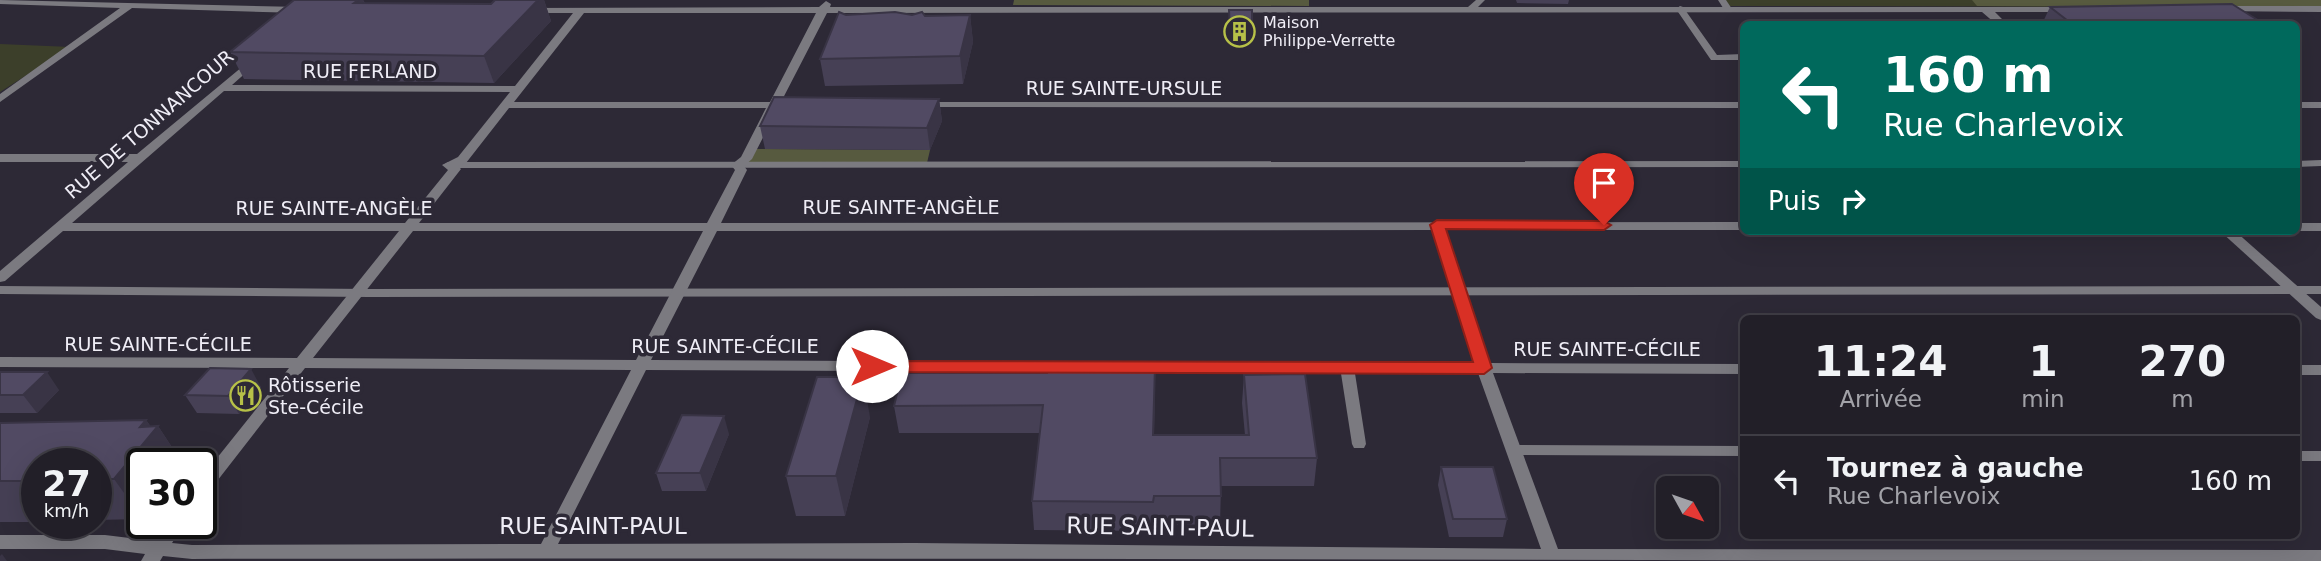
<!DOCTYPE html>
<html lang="fr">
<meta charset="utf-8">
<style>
body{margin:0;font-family:"DejaVu Sans",sans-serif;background:#2e2c34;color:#f1f3f6;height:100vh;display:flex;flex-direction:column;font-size:26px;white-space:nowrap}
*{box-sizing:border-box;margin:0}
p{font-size:23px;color:#a2a2a8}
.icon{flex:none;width:38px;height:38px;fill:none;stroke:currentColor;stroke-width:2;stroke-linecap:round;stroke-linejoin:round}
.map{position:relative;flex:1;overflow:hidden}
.panel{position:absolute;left:1740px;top:315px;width:560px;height:224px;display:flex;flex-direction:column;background:#221f28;border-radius:10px;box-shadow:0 7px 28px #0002,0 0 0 2px #3f3d45}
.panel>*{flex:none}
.banner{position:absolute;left:1740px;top:21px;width:560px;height:214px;border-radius:10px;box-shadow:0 7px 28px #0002,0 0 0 2px #3f3d45;background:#00695c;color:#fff;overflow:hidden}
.needle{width:46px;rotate:130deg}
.fabs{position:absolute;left:1656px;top:476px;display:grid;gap:14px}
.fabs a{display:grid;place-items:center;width:63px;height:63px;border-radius:10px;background:#221f28;box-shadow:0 7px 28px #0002,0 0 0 2px #3f3d45;font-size:35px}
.speed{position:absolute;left:21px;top:448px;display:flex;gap:14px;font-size:35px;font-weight:700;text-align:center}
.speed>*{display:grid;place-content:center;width:91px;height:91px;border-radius:50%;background:#221f28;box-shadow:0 7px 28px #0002,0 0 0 2px #3f3d45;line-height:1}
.speed small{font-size:18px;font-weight:400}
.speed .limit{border:4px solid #111;border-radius:10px;background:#fff;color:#111}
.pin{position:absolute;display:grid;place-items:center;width:60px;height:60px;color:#fff;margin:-72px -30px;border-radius:50% 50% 50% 0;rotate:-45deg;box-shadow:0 0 7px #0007}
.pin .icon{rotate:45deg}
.me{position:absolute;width:77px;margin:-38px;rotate:90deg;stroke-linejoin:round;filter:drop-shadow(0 0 5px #0008)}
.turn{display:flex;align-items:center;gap:24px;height:147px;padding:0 28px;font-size:32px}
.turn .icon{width:91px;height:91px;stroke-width:2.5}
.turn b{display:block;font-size:49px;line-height:60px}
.then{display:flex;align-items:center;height:66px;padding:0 28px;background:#0003;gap:14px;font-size:26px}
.eta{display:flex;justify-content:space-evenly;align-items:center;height:119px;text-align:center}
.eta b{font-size:42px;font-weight:700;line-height:49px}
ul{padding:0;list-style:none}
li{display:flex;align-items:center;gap:21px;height:91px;padding:0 28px;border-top:2px solid #3f3d45}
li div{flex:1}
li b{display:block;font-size:26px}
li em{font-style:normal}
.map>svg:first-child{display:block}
.green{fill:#3c3f2a}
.forest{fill:#575a3f}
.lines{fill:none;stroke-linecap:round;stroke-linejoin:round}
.service{fill:#7b7a80;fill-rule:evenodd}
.minor{fill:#7b7a80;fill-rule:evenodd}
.wall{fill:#464055}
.shaded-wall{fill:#393445}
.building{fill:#514a63;stroke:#393445;stroke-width:2}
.route{fill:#d93025;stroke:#8d1f18;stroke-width:2}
.labels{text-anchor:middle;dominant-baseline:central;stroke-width:7;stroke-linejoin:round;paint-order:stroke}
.far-poi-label{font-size:16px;fill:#efedf6;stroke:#2d2936;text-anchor:start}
.street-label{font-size:19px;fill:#efedf6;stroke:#2d2936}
.poi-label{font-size:19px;fill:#efedf6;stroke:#2d2936;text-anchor:start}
.near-street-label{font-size:23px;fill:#efedf6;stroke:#2d2936}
</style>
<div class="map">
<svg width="2321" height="561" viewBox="0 0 2321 561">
<rect width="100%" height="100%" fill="#2d2936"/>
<g class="green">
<polygon points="1719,0 2321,0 2321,7 1724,6"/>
<polygon points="0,44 71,47 0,92"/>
</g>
<g class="forest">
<polygon points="1014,0 1309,0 1309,6 1013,5"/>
<polygon points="1972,0 2321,0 2321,7 1977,6"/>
<polygon points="746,149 930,150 927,163 738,164"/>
</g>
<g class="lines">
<g class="service">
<polygon points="1476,0 1485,0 1474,11 1468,11 1468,7"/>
<polygon points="1718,0 1726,0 1732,9 1731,11 1725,11"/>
<polygon points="1680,6 1683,7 1717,55 1743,54 1743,60 1711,60 1676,9"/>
<polygon points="2321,160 2321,166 2296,167 2296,161"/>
<polygon points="1743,161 1743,167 448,168 443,165 448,162"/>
<polygon points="0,286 369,289 2321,286 2321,294 369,297 0,294"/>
<polygon points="1347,363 1352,364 1354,367 1366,444 1364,448 1354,448 1352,444 1340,367 1342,364"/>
<polygon points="1514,445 1743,446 1743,456 1514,455 1509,454 1507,450 1509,446"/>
<rect x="2296" y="451" width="25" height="10"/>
</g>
<g class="minor">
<polygon points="0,0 300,7 305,10 300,13 132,8 0,102 0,94 120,8 0,4"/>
<path d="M826 1 831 4 830 7H2072V11L2068 12H1995L2007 24H1996L1982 12 827 13 781 102 792 103 794 105 788 108H778L752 159 744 166 747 170 721 223 1743 222V230H1445L1489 363 1743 364V374L1493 373 1558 549 2321 550V561C1611 561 902 557 192 559L163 556 160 561H141L145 554 105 549H0V535H105L154 541 166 523H185L172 543 192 545 541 544 631 370 305 368 207 494 201 496V478L289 368 0 367V357L297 358 399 231H63L5 281 0 282V271L128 162H0V154H137L254 57 259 60 258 62 232 85 515 86 573 13H530L525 10 526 8 819 7ZM584 13H816L770 102H514ZM224 91 510 92 458 157 442 165 448 170 405 223H72ZM509 108H766L741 157 731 165 735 170 707 223H419L461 169 458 166 466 163ZM1432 230 1474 363 1139 362 1134 363 1131 367 1134 371 1139 372 1478 373 1541 549 914 543 558 544 646 370 1066 372 1071 371 1074 367 1071 363 1066 362 651 360 717 231ZM413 231H703L636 360 313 358Z"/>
<polygon points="2221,6 2321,6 2321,12 2217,11 2217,7"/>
<polygon points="923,102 1743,102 1743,108 919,107 917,105"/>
<rect x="2296" y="102" width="25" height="6"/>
<rect x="2296" y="223" width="25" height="8"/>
<polygon points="2220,231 2235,231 2321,307 2321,320 2316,318"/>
<rect x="2296" y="365" width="25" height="10"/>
</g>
</g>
<g class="wall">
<polygon points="294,0 363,0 365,3 491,4 495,0 544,0 551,21 494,83 244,79 230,52"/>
<polygon points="1516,0 1569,0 1568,4 1517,3"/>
<polygon points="2050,7 2264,24 2042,24"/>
<polygon points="1229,10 1252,10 1251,43 1229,43"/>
<polygon points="846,15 970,15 973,42 963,84 825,86 820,59"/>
<polygon points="939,99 942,121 930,150 765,149 760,126"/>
<polygon points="0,372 59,390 37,413 0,413"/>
<polygon points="1244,375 1317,458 1314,486 1221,486 1220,525 1154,524 1154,531 1034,530 1032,501 1040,433 899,433 894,406 1155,393 1154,435 1245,435 1242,403"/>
<polygon points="261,387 239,414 197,413 185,395"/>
<polygon points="870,417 845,516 796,516 786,476"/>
<polygon points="146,420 151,427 158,426 183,464 142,464 142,519 96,520 96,464 37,464 37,522 0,522 0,423"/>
<polygon points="729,434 706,491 662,491 656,473"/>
<polygon points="1441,467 1507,519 1503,537 1449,537 1438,485"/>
</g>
<g class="shaded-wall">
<polygon points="358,0 363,0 373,22 354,3"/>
<polygon points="538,0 544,0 551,21 494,83 484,56"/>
<polygon points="970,15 973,42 963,84 960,56"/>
<polygon points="939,99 942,121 930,150 927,128"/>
<polygon points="251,369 261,387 239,414 228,396"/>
<polygon points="47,372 59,390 37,413 23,395"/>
<polygon points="863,377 870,417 845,516 836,476"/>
<polygon points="724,416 729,434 706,491 700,473"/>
<polygon points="146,420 154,431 158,426 183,464 142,464 142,518 114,479 140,427"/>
<polygon points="2,554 7,561 0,561 0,556"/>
</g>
<g class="building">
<polygon points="294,0 358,0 354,3 491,4 495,0 538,0 484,56 230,52"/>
<polygon points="2232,4 2264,24 2072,24 2050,7"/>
<polygon points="1229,10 1252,10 1252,28 1230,29"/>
<polygon points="839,12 846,15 895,12 912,15 922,12 925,16 970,15 960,56 820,59"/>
<polygon points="774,97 939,99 927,128 760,126"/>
<polygon points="1048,365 1155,366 1153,435 1249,435 1244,375 1305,374 1317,458 1220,458 1221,496 1154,496 1153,502 1032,501 1043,405 894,406 902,373 1047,373"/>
<polygon points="210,368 251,369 228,396 185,395"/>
<polygon points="0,372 47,372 23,395 0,395"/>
<polygon points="817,377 863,377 836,476 786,476"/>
<polygon points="682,415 724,416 700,473 656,473"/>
<polygon points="146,420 140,427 158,426 114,479 96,479 96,464 37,464 37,481 0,481 0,423"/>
<polygon points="1441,467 1493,467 1507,519 1453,519"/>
</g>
<polygon class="route" points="1437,220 1604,221 1611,225 1604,230 1446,229 1492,368 1484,374 872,372 864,366 872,361 1473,362 1430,225"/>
<defs>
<symbol id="building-ring" viewBox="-11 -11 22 22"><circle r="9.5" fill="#2d2936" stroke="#b7c148" stroke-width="1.5"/><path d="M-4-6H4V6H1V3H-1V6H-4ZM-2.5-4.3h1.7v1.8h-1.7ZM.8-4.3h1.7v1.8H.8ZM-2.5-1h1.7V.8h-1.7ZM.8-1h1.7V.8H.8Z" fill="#b7c148"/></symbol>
<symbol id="restaurant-ring" viewBox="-11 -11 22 22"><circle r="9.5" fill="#2d2936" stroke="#b7c148" stroke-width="1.5"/><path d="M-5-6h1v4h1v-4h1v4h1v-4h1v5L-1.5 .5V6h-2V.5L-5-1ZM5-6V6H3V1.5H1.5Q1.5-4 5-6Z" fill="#b7c148"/></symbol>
</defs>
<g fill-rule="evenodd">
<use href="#building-ring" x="1222" y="14" width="35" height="35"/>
<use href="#restaurant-ring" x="228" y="378" width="35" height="35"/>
</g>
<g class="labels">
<g class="far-poi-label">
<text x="1263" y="22">Maison<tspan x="1263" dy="18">Philippe-Verrette</tspan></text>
</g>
<g class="street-label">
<text x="370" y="71">RUE FERLAND</text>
<text x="1124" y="88">RUE SAINTE-URSULE</text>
<text transform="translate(149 124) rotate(-41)">RUE DE TONNANCOUR</text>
<text x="901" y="207">RUE SAINTE-ANGÈLE</text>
<text x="334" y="208">RUE SAINTE-ANGÈLE</text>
<text x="158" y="344">RUE SAINTE-CÉCILE</text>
<text x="725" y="346">RUE SAINTE-CÉCILE</text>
<text x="1607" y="349">RUE SAINTE-CÉCILE</text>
</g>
<g class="poi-label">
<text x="268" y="385">Rôtisserie<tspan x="268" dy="22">Ste-Cécile</tspan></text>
</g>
<g class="near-street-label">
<text x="593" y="526">RUE SAINT-PAUL</text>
<text transform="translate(1160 527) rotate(1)">RUE SAINT-PAUL</text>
</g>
</g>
</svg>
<div class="fabs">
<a><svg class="needle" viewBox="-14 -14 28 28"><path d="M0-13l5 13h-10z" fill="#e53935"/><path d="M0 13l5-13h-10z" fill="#a2a2a8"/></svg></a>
</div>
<div class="speed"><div>27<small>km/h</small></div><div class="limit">30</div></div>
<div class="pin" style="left:1604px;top:225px;background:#d93025"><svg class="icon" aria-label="arrive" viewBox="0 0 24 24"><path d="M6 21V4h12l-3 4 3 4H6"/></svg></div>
<svg class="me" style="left:872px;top:366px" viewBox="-20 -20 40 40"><circle r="19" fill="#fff"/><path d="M0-13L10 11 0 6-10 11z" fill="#d93025"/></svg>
<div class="banner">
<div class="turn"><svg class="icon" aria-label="left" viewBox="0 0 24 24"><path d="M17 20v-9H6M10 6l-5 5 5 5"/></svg><div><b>160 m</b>Rue Charlevoix</div></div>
<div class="then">Puis<svg class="icon" aria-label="right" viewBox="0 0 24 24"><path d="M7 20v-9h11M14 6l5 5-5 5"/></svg></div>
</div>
<section class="panel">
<div class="eta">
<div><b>11:24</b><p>Arrivée</p></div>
<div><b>1</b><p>min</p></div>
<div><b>270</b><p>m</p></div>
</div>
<ul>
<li><svg class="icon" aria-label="left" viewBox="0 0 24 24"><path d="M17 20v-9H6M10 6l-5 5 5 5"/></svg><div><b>Tournez à gauche</b><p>Rue Charlevoix</p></div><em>160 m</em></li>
</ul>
</section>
</div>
